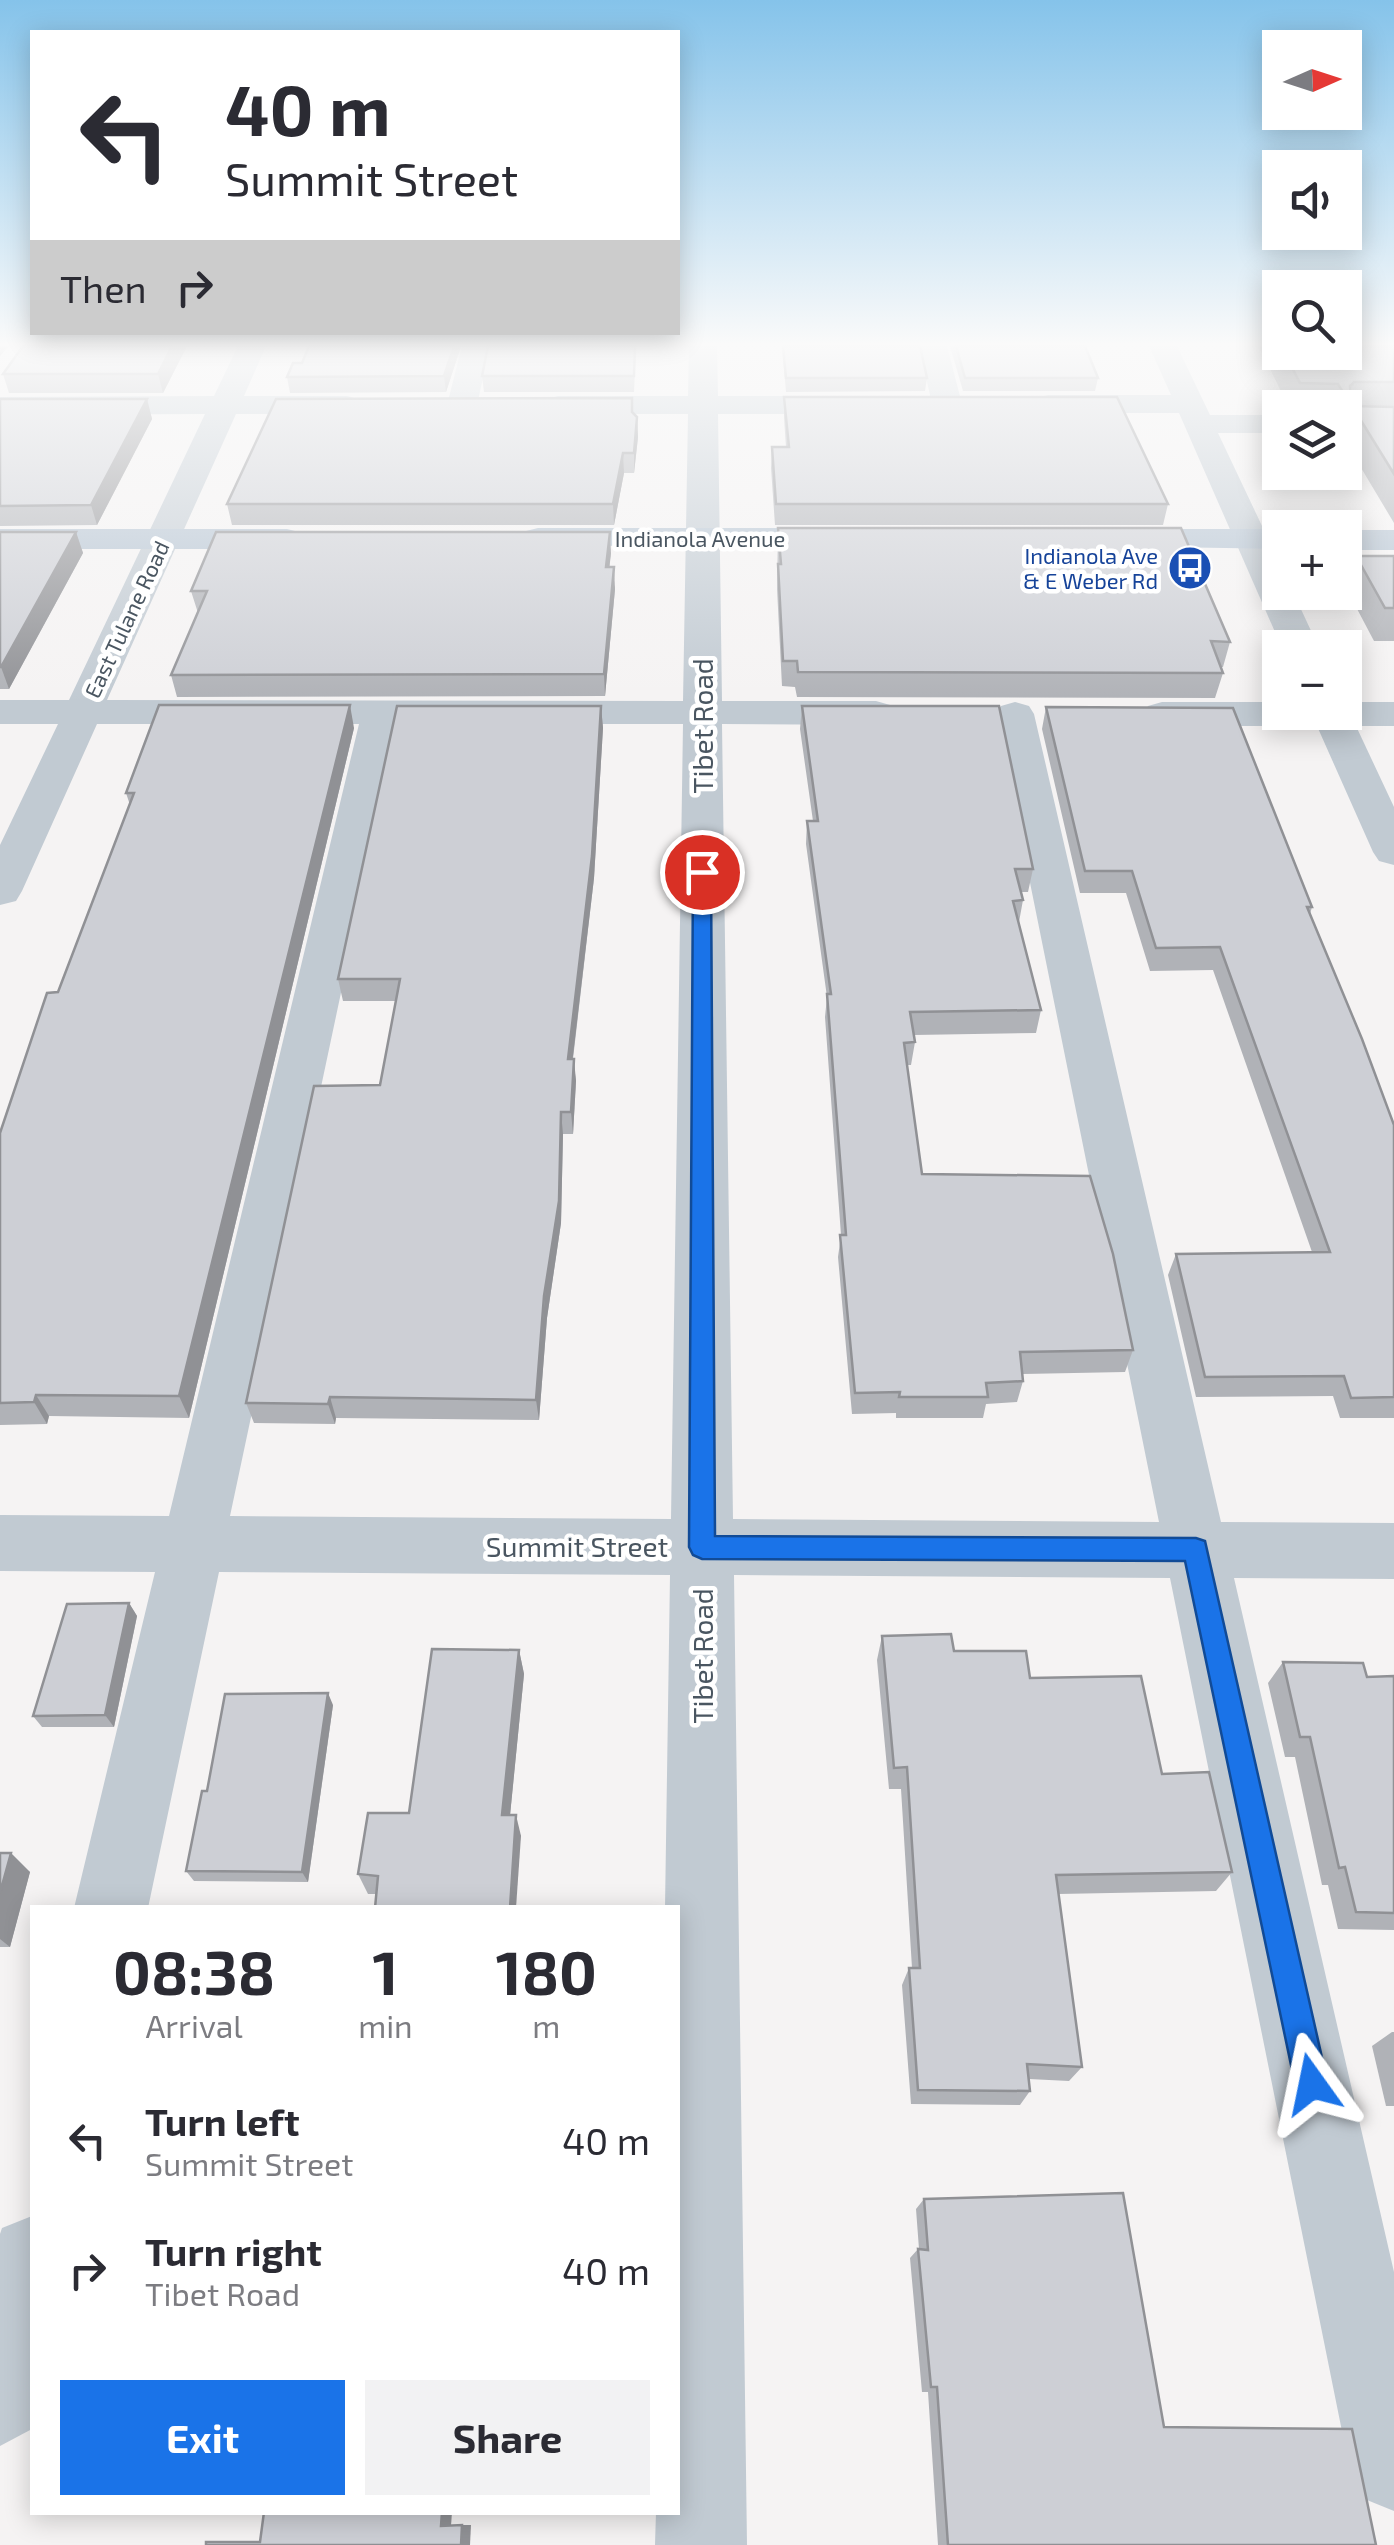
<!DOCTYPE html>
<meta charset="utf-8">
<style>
body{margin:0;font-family:"Exo 2",sans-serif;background:#f2f2f3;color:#2b2b33;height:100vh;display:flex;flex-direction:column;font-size:38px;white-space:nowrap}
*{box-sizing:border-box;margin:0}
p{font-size:32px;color:#7c7c81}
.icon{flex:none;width:55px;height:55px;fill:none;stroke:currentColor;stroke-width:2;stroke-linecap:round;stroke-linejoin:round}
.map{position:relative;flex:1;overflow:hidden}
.drawer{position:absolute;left:30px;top:1905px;width:650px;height:610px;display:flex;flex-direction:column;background:#fff;border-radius:0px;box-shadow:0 5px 25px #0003}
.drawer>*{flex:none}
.banner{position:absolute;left:30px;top:30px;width:650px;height:305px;border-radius:0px;box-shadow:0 5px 25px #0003;background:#fff;color:#2b2b33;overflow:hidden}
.needle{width:65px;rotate:87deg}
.controls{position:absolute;left:1262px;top:30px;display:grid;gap:20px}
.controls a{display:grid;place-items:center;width:100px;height:100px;border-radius:0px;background:#fff;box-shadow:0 5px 25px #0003;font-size:50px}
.pin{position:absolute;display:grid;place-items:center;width:85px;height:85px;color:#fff;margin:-42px;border:5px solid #fff;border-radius:50%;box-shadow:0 2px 10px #0007}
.me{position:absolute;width:110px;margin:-55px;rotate:348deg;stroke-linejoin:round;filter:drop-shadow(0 0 8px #0008)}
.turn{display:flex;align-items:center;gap:35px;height:210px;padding:0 30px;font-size:45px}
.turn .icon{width:130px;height:130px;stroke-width:2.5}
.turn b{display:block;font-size:70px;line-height:85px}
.then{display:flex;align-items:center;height:95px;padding:0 30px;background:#0003;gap:20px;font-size:38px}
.eta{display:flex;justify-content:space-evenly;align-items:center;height:170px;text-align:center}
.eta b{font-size:60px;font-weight:700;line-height:70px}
.cta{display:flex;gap:20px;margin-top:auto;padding:20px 30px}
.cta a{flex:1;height:115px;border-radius:0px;background:#1a73e8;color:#fff;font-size:40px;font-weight:700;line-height:115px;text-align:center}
.cta a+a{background:#f2f2f3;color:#2b2b33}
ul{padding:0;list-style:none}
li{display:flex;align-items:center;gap:30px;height:130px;padding:0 30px}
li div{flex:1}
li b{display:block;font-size:38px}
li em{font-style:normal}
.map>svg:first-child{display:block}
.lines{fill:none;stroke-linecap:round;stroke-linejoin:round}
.minor{fill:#c1cad2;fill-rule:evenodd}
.major{fill:#b3c2d1;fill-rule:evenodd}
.wall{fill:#b0b2b7}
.shaded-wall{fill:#909195}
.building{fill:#cdcfd5;stroke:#909195;stroke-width:2.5}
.route{fill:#1a73e8;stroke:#114b97;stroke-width:2.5}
.labels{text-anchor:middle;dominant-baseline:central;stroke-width:9;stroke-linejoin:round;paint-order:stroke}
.far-street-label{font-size:22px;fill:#4a5661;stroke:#fff}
.far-transit-label{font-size:22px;fill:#164399;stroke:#fff;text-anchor:end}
.street-label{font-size:28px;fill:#4a5661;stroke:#fff}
</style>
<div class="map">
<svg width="1394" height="2545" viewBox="0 0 1394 2545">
<rect width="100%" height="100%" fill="#f5f3f3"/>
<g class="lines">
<g class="minor">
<path d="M238 346H266L244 396H347L358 399 362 405 358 411 347 414H236L107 700 683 701 688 414H558L547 411 543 405 547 399 558 396H688L689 346H717L718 396H857L868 399 872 405 868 411 857 414H718L722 701H876L890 705 895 713 890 721 876 725 722 724 733 1519 1159 1522 996 714 1001 706 1015 702 1029 706 1034 714 1221 1522 1394 1523V1579L1234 1578 1394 2272V2511L1362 2498 1349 2466 1170 1578 734 1575 747 2545H655L656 2512H678V1908H665L670 1575 219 1572 148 1908H74L155 1572 0 1571V1515L169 1516 359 724H97L22 891 16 901 0 905V845L58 724H0V700H69L205 414 0 415V397L214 396ZM398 724H683L671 1519 230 1516Z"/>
<polygon points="462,346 490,346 477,405 473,411 451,411 447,405"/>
<polygon points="919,346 947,346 962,404 958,410 936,410 932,404"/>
<polygon points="1149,346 1177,346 1210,415 1280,415 1280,433 1218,433 1280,564 1280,592 1293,592 1319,648 1282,648 1179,413 1048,413 1037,410 1033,404 1037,398 1048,395 1171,395"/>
<polygon points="1162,702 1280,702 1280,712 1345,712 1345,702 1394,702 1394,726 1356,726 1394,807 1394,865 1379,861 1373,852 1317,726 1162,726 1148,722 1143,714 1148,706"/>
<polygon points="32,2216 32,2429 0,2446 0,2234 2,2228"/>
</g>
<g class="major">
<polygon points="538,528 852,528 864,531 869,538 864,545 852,548 526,545 521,538 526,531"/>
<polygon points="0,529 287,529 299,532 304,539 299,546 287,549 0,549"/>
<polygon points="1113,529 1280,529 1280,549 1101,546 1096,539 1101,532"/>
<rect x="1345" y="530" width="49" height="20"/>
</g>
</g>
<g class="wall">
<polygon points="23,346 187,346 163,393 9,393 3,374"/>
<polygon points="309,346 461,346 446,392 290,393 287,377 302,363"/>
<polygon points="636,346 634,392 484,392 482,376"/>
<polygon points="782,346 920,346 927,378 925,391 786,392"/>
<polygon points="950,346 1085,346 1098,378 1095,391 963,391"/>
<polygon points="1259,346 1280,346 1280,352 1345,352 1394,346 1394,523 1345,441 1345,429 1350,412 1345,425 1345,408 1289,408"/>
<polygon points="784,397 1168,504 1163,525 775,525 771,468 772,447 786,447 784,418"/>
<polygon points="0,399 147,399 152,419 97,525 0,526"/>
<polygon points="633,413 637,417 638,437 634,473 624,473 614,525 232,525 227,504"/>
<polygon points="778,528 1230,642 1223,667 1220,667 1223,673 1215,698 797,697 795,687 782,686 777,589"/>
<polygon points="0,532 76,532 83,553 9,689 0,689"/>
<polygon points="611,553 609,567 615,589 605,696 177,697 171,675 198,613 191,591"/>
<polygon points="1356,556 1394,556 1394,641 1374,641 1346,588"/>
<polygon points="601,706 603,728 594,878 573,1059 576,1081 573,1134 563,1134 561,1223 547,1318 539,1420 336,1418 335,1424 254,1423 246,1403 380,1085 396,1001 343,1001 338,979"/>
<polygon points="802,706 1033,869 1028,892 1021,892 1023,900 1019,922 1041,1010 1036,1033 914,1035 915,1042 911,1065 907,1065 922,1174 1133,1350 1125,1372 1023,1374 1023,1381 1017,1402 986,1404 983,1418 896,1418 896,1413 852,1414 838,1257 841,1235 825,1017 827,997 806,844 807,821 813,821 800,729"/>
<polygon points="1046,707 1312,907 1310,914 1394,1125 1394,1418 1340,1418 1333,1396 1196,1397 1168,1275 1176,1254 1312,1252 1213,970 1150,971 1126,893 1080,893 1042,729"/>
<polygon points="354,728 189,1418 49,1416 47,1424 0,1425 0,1133 58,992 130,805 126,793"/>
<polygon points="129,1603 137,1616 114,1727 42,1727 33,1716"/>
<polygon points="882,1636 954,1651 1030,1678 1162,1774 1232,1872 1216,1891 1058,1894 1082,2067 1069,2081 1029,2079 1030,2091 1020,2105 911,2104 902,1985 909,1968 912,1968 901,1789 889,1789 877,1660"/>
<polygon points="519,1650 524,1674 510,1815 521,1836 376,1894 368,1894 358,1874 409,1813"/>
<polygon points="1283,1662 1367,1677 1394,1676 1394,1930 1338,1929 1328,1885 1322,1885 1295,1757 1285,1757 1268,1683"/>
<polygon points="333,1705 308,1882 194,1881 186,1871 207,1791"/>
<polygon points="0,1853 30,1872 10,1947 0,1947"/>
<polygon points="1392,2032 1394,2032 1394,2106 1386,2106 1372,2046"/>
<polygon points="924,2199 1164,2427 1376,2545 938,2545 928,2392 922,2392 910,2258 918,2249 919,2249 916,2209"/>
</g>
<g class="shaded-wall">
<polygon points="0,346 9,346 0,356"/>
<polygon points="172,346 187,346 163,393 158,374"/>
<polygon points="454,346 461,346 446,392 444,376"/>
<polygon points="147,399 152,419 97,525 91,505"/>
<polygon points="637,417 638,437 634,473 634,453"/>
<polygon points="623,453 624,473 614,525 613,504"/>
<polygon points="76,532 83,553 9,689 1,667"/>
<polygon points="610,532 611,553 607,589 606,567"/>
<polygon points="614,567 615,589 605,696 604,674"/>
<polygon points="350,705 354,728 189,1418 179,1396"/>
<polygon points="601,706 603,728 594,878 570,1081 568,1059"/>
<polygon points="574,1059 576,1081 573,1134 571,1112"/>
<polygon points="561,1112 563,1134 561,1223 547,1318 539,1420 536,1400"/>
<polygon points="36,1395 49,1416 47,1424 34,1402"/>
<polygon points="330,1397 336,1418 335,1424 328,1404"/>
<polygon points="129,1603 137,1616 114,1727 105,1715"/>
<polygon points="519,1650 524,1674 508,1836 502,1815"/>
<polygon points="328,1693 333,1705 308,1882 302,1872"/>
<polygon points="516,1815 521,1836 516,1908 510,1908"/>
<polygon points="11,1853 30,1872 10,1947 0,1939 0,1893"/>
<polygon points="442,2512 452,2512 451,2526 441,2526"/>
<polygon points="462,2525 471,2525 470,2545 461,2545"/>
</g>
<g class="building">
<polygon points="23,346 172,346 158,374 3,374"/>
<polygon points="309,346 454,346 444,376 287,377 293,363 302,363"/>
<polygon points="488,346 635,346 634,376 482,376"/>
<polygon points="783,346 920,346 927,378 786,378"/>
<polygon points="956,346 1085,346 1098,378 965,378"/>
<polygon points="1345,346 1394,346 1394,382 1354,382 1350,386 1351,405 1338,384 1300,383 1284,352 1345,352"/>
<polygon points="784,397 1117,397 1168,504 776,504 772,447 789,447"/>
<polygon points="632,398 632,412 637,417 634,453 623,453 613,504 227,504 276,399"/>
<polygon points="0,399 147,399 91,505 0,506"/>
<polygon points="1352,406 1394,407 1394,474"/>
<polygon points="778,528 1181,528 1230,642 1211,641 1223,673 798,672 797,661 783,661 778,564 781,564"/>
<polygon points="0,532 76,532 1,667 0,667"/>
<polygon points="216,532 610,532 606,567 614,567 604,674 171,675 207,591 191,591"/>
<polygon points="1356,556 1394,556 1394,608 1385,608"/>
<polygon points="159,705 350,705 179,1396 36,1395 34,1402 0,1403 0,1133 47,993 58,992 134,793 126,793"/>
<polygon points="397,706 601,706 592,856 568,1059 574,1059 571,1112 561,1112 559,1201 544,1296 536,1400 330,1397 328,1404 246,1403 314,1086 380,1085 400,979 338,979"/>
<polygon points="802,706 999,706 1033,869 1015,869 1023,900 1013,901 1041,1010 910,1012 915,1042 904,1043 922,1174 1090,1176 1113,1254 1133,1350 1020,1352 1023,1381 986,1383 988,1397 899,1397 900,1392 855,1393 840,1235 846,1235 827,994 831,994 807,821 818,821"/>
<polygon points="1046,707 1233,708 1312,907 1307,907 1362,1039 1394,1125 1394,1397 1351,1398 1344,1376 1205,1377 1176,1254 1330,1252 1220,947 1156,948 1132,871 1085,871"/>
<polygon points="129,1603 105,1715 33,1716 67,1604"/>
<polygon points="951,1634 954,1651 1026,1651 1030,1678 1141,1676 1162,1774 1209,1772 1232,1872 1056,1875 1082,2067 1027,2064 1030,2091 918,2090 909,1968 920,1968 907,1767 894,1768 882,1636"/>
<polygon points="432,1649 519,1650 502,1815 516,1815 510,1908 375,1908 378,1876 358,1874 368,1813 409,1813"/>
<polygon points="1283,1662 1363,1663 1367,1677 1394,1676 1394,1913 1356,1912 1345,1867 1339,1868 1310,1737 1300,1737"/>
<polygon points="328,1693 302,1872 186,1871 202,1791 207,1791 225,1694"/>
<polygon points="0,1853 11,1853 0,1893"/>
<polygon points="1123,2193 1164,2427 1352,2429 1376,2545 948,2545 937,2387 931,2387 918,2249 928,2250 924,2199"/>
<polygon points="264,2512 442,2512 441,2526 462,2525 461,2545 206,2545 206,2542 260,2542"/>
</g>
<linearGradient id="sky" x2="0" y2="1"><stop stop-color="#85c3ea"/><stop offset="0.49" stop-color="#fafafa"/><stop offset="1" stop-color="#fafafa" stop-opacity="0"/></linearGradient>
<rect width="1394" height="702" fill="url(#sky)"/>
<polygon class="route" points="702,867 711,872 715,1536 1196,1538 1205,1541 1328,2084 1323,2095 1312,2100 1300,2095 1295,2084 1185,1561 702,1559 693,1555 689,1547 693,872"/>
<defs>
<symbol id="bus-disc" viewBox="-11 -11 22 22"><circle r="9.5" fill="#1a4fb4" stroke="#fff"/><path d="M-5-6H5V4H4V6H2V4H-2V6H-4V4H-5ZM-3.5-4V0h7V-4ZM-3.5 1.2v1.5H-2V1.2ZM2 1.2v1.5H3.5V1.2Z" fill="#fff"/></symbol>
</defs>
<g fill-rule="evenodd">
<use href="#bus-disc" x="1165" y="543" width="50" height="50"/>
</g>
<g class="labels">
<g class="far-street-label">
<text x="700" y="538">Indianola Avenue</text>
<text transform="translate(126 619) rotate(-65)">East Tulane Road</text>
</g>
<g class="far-transit-label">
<text x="1158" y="555">Indianola Ave<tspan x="1158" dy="25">&amp; E Weber Rd</tspan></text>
</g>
<g class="street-label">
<text transform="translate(702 726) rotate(-90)">Tibet Road</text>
<text x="577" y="1546">Summit Street</text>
<text transform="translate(702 1656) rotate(-90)">Tibet Road</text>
</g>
</g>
</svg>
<div class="controls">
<a><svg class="needle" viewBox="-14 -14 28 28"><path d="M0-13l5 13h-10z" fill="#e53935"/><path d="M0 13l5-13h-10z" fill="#7c7c81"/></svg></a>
<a><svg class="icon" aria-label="sound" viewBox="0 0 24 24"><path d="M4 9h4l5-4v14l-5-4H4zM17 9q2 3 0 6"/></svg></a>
<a><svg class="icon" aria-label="search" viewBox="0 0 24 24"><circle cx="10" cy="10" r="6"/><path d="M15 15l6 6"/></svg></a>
<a><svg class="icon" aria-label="layers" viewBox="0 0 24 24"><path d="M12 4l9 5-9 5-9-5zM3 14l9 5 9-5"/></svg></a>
<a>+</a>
<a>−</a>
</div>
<div class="pin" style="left:702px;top:872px;background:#d93025"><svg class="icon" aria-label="arrive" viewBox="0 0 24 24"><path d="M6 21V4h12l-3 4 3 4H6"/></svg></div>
<svg class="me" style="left:1312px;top:2084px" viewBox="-20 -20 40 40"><path d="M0-17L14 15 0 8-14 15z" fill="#1a73e8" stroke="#fff" stroke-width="4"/></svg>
<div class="banner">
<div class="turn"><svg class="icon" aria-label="left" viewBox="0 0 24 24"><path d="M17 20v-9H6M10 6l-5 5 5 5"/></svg><div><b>40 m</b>Summit Street</div></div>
<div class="then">Then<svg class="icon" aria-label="right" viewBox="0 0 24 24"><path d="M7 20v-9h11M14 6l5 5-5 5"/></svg></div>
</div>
<section class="drawer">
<div class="eta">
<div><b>08:38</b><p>Arrival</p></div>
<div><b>1</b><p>min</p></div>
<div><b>180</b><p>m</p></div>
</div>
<ul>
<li><svg class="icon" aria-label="left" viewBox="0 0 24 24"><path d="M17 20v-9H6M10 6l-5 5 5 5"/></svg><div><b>Turn left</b><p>Summit Street</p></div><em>40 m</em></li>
<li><svg class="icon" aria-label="right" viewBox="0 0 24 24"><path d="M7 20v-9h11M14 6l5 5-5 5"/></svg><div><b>Turn right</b><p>Tibet Road</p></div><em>40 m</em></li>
</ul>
<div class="cta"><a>Exit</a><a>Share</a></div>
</section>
</div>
